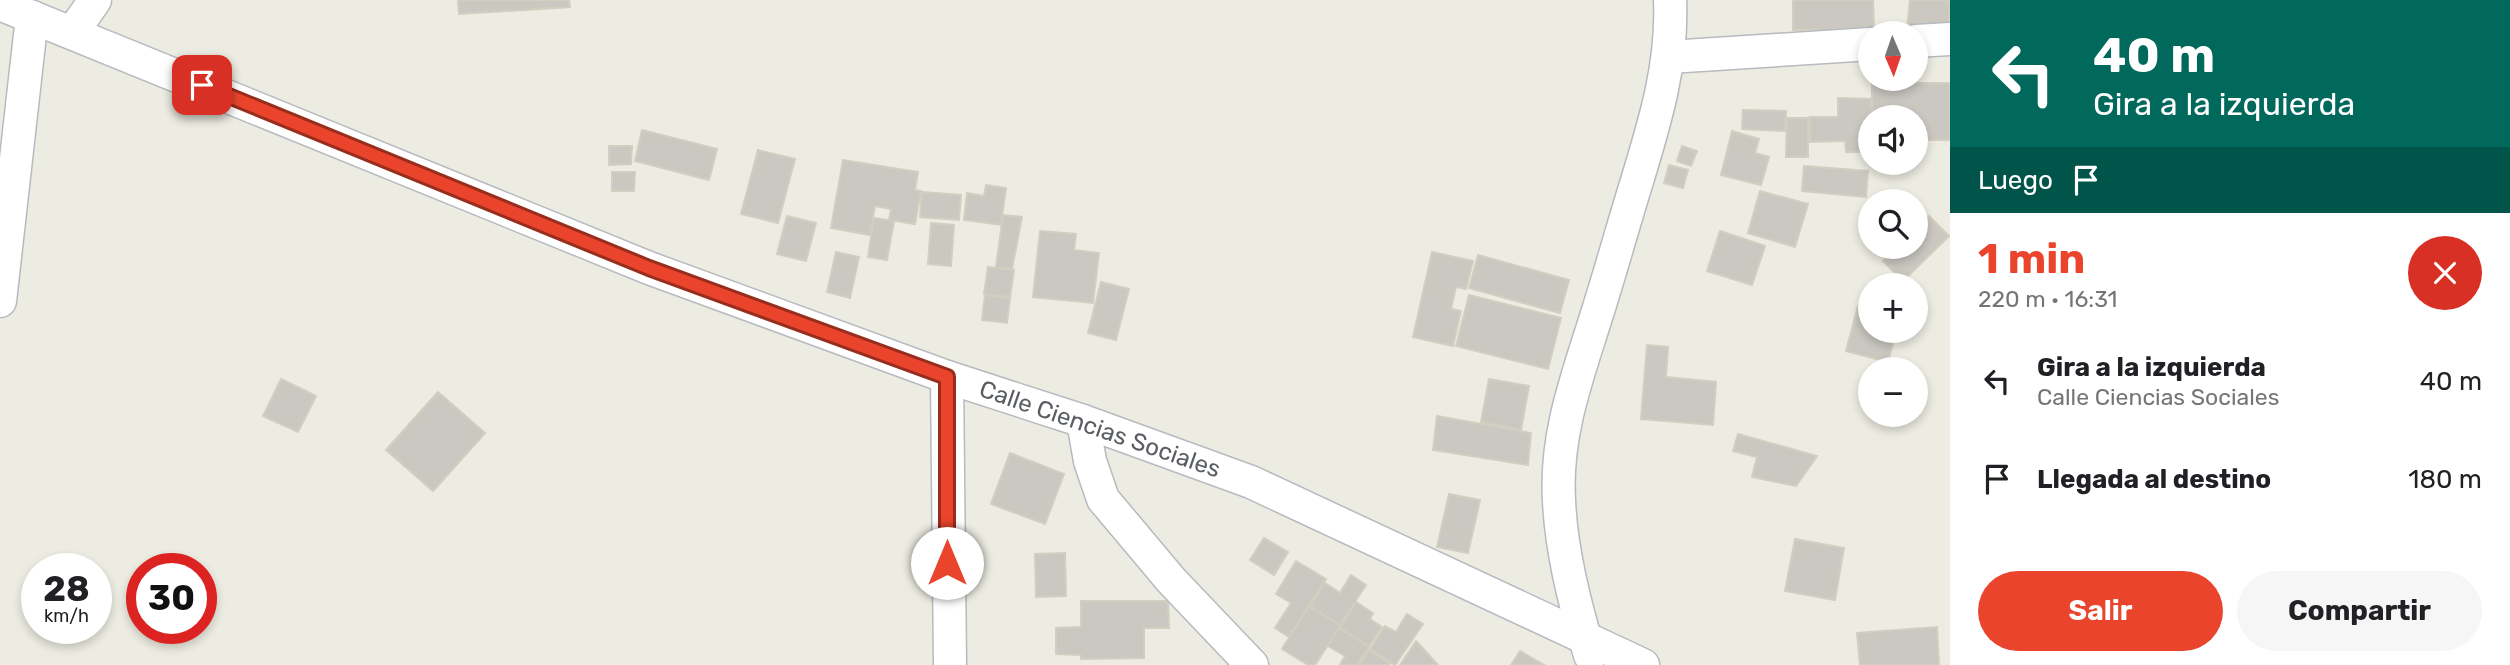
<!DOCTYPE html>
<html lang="es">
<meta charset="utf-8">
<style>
body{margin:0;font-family:Rubik,sans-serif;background:#f6f6f6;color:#202124;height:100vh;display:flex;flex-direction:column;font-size:26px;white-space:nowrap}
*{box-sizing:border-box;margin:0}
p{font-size:23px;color:#757577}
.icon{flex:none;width:38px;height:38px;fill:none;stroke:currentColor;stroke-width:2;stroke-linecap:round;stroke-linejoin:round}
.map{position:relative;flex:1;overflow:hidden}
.details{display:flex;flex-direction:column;background:#fff;width:560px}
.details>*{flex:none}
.hud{background:#00695c;color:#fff;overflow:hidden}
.needle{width:46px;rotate:178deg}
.buttons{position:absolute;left:1858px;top:21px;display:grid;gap:14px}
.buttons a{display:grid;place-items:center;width:70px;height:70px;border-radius:50%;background:#fff;box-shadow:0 4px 10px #0003;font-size:35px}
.speed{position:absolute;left:21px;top:553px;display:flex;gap:14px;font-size:35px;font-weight:700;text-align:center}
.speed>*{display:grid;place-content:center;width:91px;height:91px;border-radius:50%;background:#fff;box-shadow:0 4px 10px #0003;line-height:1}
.speed small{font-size:18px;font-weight:400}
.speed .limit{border:10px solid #d22;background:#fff;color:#111}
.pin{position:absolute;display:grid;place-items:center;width:60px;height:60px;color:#fff;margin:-30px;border-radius:14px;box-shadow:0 4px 10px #0006}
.me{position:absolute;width:77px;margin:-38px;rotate:0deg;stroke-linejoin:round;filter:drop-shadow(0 0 5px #0008)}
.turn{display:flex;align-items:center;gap:24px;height:147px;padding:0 28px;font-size:32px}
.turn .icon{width:91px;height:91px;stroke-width:2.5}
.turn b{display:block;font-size:49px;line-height:60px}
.then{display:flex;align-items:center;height:66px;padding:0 28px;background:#0003;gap:14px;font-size:26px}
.round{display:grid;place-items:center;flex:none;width:74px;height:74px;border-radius:37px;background:#f6f6f6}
.overview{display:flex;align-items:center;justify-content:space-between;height:119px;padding:0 28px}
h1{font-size:42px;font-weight:700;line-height:52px;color:#ea452c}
.button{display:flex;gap:14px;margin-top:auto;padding:14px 28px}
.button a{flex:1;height:80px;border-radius:42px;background:#ea452c;color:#fff;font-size:28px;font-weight:700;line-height:80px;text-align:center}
.button a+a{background:#f6f6f6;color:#202124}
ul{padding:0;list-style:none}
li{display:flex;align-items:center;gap:21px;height:98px;padding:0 28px}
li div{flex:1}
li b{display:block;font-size:26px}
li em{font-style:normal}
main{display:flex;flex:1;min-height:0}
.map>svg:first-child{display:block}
.building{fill:#cac8c1;stroke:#d2cec0;stroke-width:2}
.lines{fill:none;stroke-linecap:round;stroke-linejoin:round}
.minor-casing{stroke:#b7babf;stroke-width:35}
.minor{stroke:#fff;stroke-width:32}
.route-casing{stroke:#982d1d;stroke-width:18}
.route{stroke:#ea452c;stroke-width:12}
.labels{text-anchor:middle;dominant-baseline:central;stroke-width:5;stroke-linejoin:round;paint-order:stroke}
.street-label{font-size:24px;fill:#5a5e63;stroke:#fff}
</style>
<main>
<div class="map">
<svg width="1950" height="665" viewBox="0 0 1950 665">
<rect width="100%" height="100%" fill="#edece2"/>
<g class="building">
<polygon points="458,0 569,0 570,7 459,14"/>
<polygon points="1793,0 1873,0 1874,29 1793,30"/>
<polygon points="1910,0 1950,0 1948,33 1907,28"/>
<polygon points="1872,83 1950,83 1950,140 1916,140 1916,117 1872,117"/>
<polygon points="1838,98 1871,99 1871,152 1846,152 1845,141 1810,142 1810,117 1838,117"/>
<polygon points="1743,110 1786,111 1785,131 1742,129"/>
<polygon points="1787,118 1808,118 1808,157 1786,157"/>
<polygon points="642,130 717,149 709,180 635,161"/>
<polygon points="1732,131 1759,139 1755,153 1769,157 1761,185 1721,175"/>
<polygon points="609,146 632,146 631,164 609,165"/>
<polygon points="1682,146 1697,151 1691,166 1677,161"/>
<polygon points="758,150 795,159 778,223 741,214"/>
<polygon points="843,160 918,172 915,190 921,191 915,224 889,220 891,209 875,206 870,235 831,228"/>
<polygon points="1669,165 1688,170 1683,188 1664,183"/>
<polygon points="1804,166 1868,171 1866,197 1802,191"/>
<polygon points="612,172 635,172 634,191 612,191"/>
<polygon points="986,185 1006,188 1001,225 964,220 967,193 984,196"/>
<polygon points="1760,191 1808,204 1795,247 1748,233"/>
<polygon points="922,192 961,195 959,220 920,217"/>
<polygon points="1003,215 1022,217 1012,269 996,267"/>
<polygon points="787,216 816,223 806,261 777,254"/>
<polygon points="1929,216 1949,236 1903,281 1883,261 1897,247 1916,247 1916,228"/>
<polygon points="874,218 894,221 887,260 868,257"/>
<polygon points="931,223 954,225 951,266 928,264"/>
<polygon points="1040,231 1076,234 1074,250 1099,253 1093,303 1033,297"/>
<polygon points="1720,231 1765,246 1752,285 1707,271"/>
<polygon points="836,252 859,257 850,298 827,292"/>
<polygon points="1432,252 1473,261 1466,289 1456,287 1451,309 1461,311 1453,346 1413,337"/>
<polygon points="1478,255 1569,280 1560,313 1469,288"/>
<polygon points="988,267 1014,270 1010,297 984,294"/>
<polygon points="1101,282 1129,289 1116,340 1088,333"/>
<polygon points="985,295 1010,298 1007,323 982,320"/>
<polygon points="1469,295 1561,318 1548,369 1456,346"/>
<polygon points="1858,306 1871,310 1871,331 1896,331 1888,362 1846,351"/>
<polygon points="1647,345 1668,347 1666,377 1716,382 1713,425 1641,419"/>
<polygon points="281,379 316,396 298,432 263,416"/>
<polygon points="1489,379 1529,386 1521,430 1481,422"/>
<polygon points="438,392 485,433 433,491 386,450"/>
<polygon points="1437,416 1531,433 1528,465 1433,450"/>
<polygon points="1738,434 1817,456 1796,486 1752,477 1757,457 1733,451"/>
<polygon points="1010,453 1064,474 1045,524 991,504"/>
<polygon points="1449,494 1480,500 1468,553 1437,547"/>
<polygon points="1264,538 1288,552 1274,575 1250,560"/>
<polygon points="1795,539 1844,548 1835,600 1785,591"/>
<polygon points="1065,553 1066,596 1036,597 1035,554"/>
<polygon points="1296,561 1326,579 1289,637 1275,628 1291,603 1276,594"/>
<polygon points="1351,575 1366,585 1340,625 1310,606 1325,583 1340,593"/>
<polygon points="1081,601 1168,601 1169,628 1144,628 1144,658 1081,659 1081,655 1056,654 1056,628 1081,627"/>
<polygon points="1356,602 1373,613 1370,619 1382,627 1369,646 1340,628"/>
<polygon points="1309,606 1340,626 1315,665 1308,665 1282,649"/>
<polygon points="1407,614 1423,624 1395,665 1370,649 1385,626 1396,632"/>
<polygon points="1937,627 1939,665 1860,665 1857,633"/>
<polygon points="1339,628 1369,647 1357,665 1340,665 1345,656 1328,646"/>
<polygon points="1416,641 1438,665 1400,665"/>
<polygon points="1369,650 1390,664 1389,665 1359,665"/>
<polygon points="1520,651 1544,665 1511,665"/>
</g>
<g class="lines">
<defs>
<g id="minor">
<polyline points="0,4 649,268 947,377 1083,421 1251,482 1643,665"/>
<polyline points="72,33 95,0"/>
<polyline points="1916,41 1950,39"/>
<polyline points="1669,57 1871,44"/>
<polyline points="0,301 32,17"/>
<polyline points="947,377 950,665"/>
<polyline points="1083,421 1090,461 1103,499 1171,580 1252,665"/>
<path d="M1590 655C1575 606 1561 551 1559 500 1555 434 1578 375 1597 314 1611 270 1623 226 1637 181 1655 122 1673 63 1670 0"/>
</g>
</defs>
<use href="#minor" class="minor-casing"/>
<use href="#minor" class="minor"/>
</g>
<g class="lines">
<defs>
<polyline id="route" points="202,85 649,268 947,377 947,563"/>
</defs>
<use href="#route" class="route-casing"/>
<use href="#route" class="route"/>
</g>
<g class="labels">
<g class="street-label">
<text transform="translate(1100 429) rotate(19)">Calle Ciencias Sociales</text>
</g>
</g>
</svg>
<div class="buttons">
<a><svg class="needle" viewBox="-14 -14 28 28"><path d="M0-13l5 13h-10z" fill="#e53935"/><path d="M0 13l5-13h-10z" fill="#757577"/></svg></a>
<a><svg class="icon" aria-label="sound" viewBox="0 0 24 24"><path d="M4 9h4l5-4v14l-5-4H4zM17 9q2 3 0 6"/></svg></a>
<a><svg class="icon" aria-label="search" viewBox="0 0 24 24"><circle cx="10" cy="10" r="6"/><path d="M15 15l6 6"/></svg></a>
<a>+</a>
<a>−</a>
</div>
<div class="speed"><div>28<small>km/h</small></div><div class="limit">30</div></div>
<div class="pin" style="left:202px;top:85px;background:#d93025"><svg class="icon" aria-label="arrive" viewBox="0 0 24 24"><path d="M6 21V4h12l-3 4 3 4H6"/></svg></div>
<svg class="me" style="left:947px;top:563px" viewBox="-20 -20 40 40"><circle r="19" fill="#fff"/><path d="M0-13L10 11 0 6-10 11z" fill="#ea452c"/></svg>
</div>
<section class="details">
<div class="hud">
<div class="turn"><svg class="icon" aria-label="left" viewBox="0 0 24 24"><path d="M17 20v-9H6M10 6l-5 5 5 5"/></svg><div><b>40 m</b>Gira a la izquierda</div></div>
<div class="then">Luego<svg class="icon" aria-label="arrive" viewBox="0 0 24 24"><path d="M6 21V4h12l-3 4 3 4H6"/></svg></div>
</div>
<div class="overview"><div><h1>1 min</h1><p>220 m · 16:31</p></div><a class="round" style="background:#d93025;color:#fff"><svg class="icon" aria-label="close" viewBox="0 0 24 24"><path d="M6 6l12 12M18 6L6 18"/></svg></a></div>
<ul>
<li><svg class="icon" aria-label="left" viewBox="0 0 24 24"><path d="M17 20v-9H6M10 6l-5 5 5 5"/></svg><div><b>Gira a la izquierda</b><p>Calle Ciencias Sociales</p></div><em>40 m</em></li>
<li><svg class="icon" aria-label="arrive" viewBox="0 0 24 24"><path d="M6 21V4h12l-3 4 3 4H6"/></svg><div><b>Llegada al destino</b></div><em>180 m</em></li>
</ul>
<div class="button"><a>Salir</a><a>Compartir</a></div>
</section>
</main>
